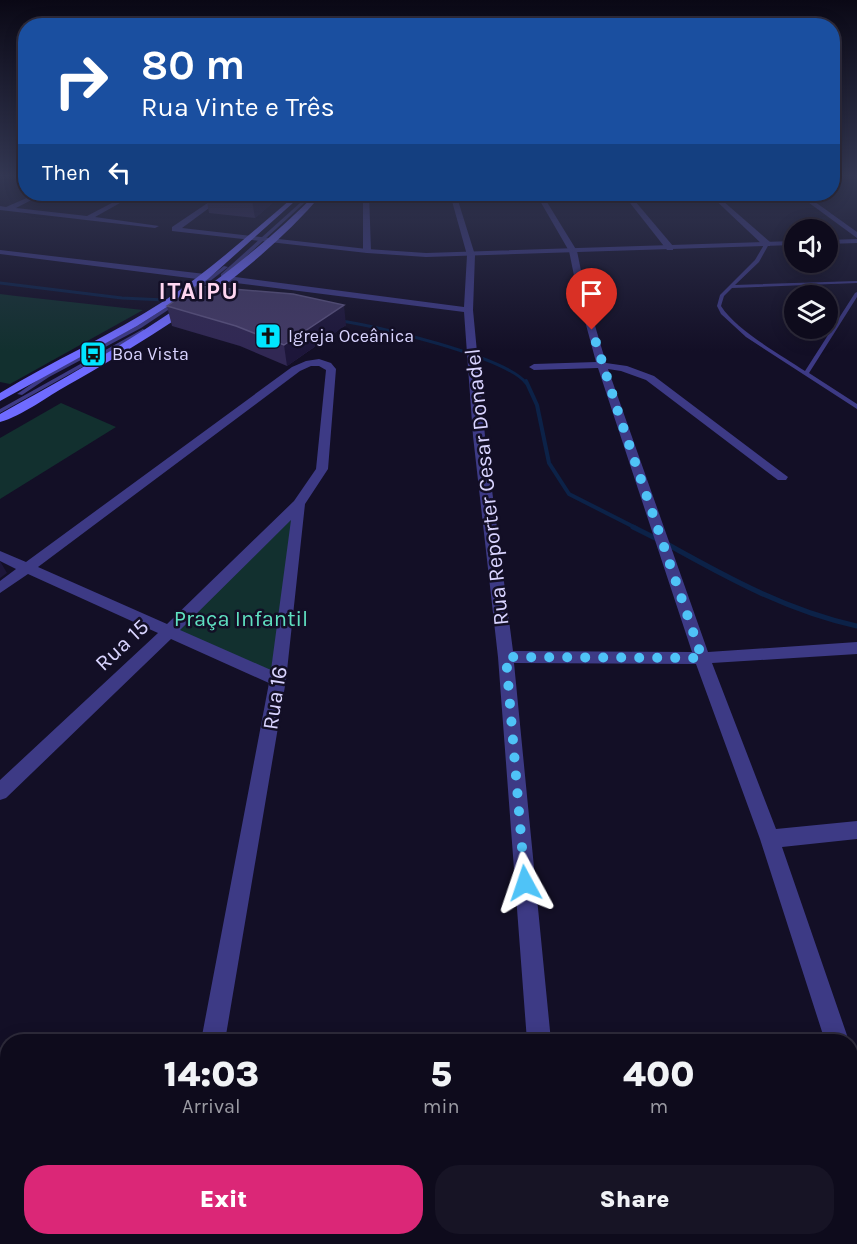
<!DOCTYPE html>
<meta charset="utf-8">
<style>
body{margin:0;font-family:Karla,sans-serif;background:#171425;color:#f1f3f6;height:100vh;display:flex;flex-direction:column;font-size:22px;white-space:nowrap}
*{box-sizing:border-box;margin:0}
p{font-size:20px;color:#9b9ba3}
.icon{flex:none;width:33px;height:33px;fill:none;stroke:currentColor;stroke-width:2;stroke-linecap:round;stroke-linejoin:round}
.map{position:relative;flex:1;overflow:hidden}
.drawer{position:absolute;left:0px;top:1034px;width:858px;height:212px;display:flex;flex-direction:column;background:#0e0b1c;border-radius:24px 24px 0 0;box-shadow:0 3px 15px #0003,0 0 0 2px #2e2b3b}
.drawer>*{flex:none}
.banner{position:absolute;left:18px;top:18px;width:822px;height:183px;border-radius:24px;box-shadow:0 3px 15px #0003,0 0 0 2px #2e2b3b;background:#1a4fa0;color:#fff;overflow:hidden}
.fabs{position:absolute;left:784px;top:219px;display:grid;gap:12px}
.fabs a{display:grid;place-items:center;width:54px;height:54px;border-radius:50%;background:#0e0b1c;box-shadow:0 3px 15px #0003,0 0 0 2px #2e2b3b;font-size:30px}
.pin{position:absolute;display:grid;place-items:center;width:51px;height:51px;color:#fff;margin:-62px -26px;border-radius:50% 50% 50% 0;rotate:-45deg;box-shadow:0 0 6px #0007}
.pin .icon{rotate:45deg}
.me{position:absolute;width:66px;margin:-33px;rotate:355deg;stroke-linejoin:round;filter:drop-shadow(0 0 4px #0008)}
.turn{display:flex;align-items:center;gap:21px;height:126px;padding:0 24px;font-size:27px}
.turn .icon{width:78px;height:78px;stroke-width:2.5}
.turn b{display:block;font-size:42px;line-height:51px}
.then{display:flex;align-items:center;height:57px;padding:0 24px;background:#0003;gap:12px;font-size:22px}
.eta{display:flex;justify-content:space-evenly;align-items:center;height:102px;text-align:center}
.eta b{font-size:36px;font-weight:800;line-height:42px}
.cta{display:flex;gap:12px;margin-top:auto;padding:12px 24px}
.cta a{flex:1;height:69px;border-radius:24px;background:#db2777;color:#fff;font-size:24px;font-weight:800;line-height:69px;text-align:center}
.cta a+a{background:#171425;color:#f1f3f6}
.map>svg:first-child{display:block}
.green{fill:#12302f}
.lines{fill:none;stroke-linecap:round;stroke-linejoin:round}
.stream-far2{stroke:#0c2248;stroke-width:3}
.stream-far1{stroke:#0c2248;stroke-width:4}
.stream{stroke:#0c2248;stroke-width:5}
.service{fill:#3d3a85;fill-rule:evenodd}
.minor{fill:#3d3a85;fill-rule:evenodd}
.tertiary{fill:#3d3a85;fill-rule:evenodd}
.secondary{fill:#6f6bff;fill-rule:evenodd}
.wall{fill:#312854}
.shaded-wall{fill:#1d163a}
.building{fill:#433a66;stroke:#5a527e;stroke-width:1.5}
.route{stroke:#4fc3f7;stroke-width:10;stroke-dasharray:0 18}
.labels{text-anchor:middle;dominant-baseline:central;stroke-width:5;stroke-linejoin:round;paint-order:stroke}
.far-poi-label{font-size:18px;fill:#d9d4ff;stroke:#130f26;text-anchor:start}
.street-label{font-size:22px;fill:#d9d4ff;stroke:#130f26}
.park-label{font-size:22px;fill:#5fe0c0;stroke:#130f26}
.far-district-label{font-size:24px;font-weight:bold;letter-spacing:1.5px;fill:#ffd6f0;stroke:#130f26}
</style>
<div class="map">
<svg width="857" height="1244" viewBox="0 0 857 1244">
<rect width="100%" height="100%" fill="#130f26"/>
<g class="green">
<polygon points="0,294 16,296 143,310 10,384 0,382"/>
<polygon points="61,403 116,427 0,499 0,438"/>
<polygon points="294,518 271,673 177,631 285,522"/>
</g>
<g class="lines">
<g class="stream-far2">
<polyline points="0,283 122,298 165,300"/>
<path d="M340 321C375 325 506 357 526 383"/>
</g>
<polyline class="stream-far1" points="526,381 537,405 549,463 569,494 636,528"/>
<g class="stream">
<polyline points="633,527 659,540"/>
<path d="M667 544C728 578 788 611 857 626"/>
</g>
<g class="service">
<polygon points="310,194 314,194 225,276 221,276 221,274"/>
<path d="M765 243 769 244 759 262 735 285 857 281V283L732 288 724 296 721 306C736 330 781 355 805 371L855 293 857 292V297L809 373 857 404V409L746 337 721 314 717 306 720 295 755 260Z"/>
<polygon points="224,266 228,267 195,293 191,293 191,291"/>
<polygon points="173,303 177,304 141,328 49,377 22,395 17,394 45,375 137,326"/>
<polygon points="143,329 146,331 145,332 0,413 0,409"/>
</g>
<g class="minor">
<polygon points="36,194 43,194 16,208 87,216 129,194 136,194 95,217 159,226 155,228 0,210 0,206 6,207"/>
<polygon points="363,194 369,194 371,251 367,253 363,251"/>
<polygon points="450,194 456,194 475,255 473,310 485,436 513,651 692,652 598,368 534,370 529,367 534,364 596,362 578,295 569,251 536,194 542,194 577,251 586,295 606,363 627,366 654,376 788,477 786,480 778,480 646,380 621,371 608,369 708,652 857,642 857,654 712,663 776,829 857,821 857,839 782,847 849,1041 825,1041 760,839 696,664 514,663 551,1041 527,1041 498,657 473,436 464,312 228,282 224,279 228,276 464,307 467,255"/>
<polygon points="623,194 629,194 673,246 673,250 667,250"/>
<polygon points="709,194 715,194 770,242 770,246 764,246"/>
<polygon points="797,194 804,194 857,232 857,238"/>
<polygon points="0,250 205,274 209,277 205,280 0,254"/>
<path d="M319 359 331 363 336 369 328 469 305 504 286 680 225 1041H201L269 683 171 639 6 798 0 800V780L158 633 28 574 0 593V581L16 569 0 561V551L26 562 292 367 306 361ZM311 366H319L326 370 316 469 294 501 167 624 38 567 300 371ZM291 520 271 670 180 630Z"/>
<polygon points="850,1070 857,1073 857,1113 850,1110"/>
<polygon points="164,1238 190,1238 189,1244 163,1244"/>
<polygon points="543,1238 569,1238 570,1244 544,1244"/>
</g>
<g class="tertiary">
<polygon points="221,194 228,194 182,228 367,249 426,253 795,241 795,245 426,257 367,253 172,231 172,227"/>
<polygon points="857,239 857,243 828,244 828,240"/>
</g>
<g class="secondary">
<path d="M297 194H303L208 279 170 305 137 326 0 401V393C54 360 112 335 164 301 212 269 253 231 297 194Z"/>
<path d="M316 194H322C253 275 159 333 68 385 48 396 22 416 0 422V414C118 349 219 290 316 194Z"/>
</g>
</g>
<g class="wall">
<polygon points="283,194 255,218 209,213 206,196"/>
<polygon points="167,306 346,325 287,366 240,346 172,326"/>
</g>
<g class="shaded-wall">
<polygon points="260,194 283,194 255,218 252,200"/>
<polygon points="344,305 346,325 287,366 284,345"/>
<polygon points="0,561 7,573 0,578"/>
</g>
<g class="building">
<polygon points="210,194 260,194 252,200 206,196"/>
<polygon points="197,286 293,294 344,305 284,345 236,326 167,306"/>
</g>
<linearGradient id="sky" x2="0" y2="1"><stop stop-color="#0a0815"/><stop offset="0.5" stop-color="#333752"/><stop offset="1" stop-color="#333752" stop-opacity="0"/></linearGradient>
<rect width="857" height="351" fill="url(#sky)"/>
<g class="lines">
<polyline class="route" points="525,883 506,657 702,658 620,418 592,330"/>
</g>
<defs>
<symbol id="church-square" viewBox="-11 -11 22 22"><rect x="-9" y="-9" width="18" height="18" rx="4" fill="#00e5ff" stroke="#130f26"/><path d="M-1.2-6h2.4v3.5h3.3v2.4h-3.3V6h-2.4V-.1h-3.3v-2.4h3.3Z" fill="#111"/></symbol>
<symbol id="bus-square" viewBox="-11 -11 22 22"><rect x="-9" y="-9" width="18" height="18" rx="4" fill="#00e5ff" stroke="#130f26"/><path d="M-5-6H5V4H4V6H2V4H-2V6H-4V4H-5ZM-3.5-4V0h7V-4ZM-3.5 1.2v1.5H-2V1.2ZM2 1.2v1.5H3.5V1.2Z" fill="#111"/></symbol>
</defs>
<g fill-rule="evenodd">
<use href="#church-square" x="253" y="321" width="30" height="30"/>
<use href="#bus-square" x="78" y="339" width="30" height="30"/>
</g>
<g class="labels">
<g class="far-poi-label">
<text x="288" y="336">Igreja Oceânica</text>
<text x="112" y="354">Boa Vista</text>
</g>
<g class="street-label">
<text transform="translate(487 487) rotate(-96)">Rua Reporter Cesar Donadel</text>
<text transform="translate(122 645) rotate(-43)">Rua 15</text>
<text transform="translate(275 698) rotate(-81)">Rua 16</text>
</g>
<g class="park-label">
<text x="241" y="619">Praça Infantil</text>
</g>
<g class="far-district-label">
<text x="199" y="291">ITAIPU</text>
</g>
</g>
</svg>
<div class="fabs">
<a><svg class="icon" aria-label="sound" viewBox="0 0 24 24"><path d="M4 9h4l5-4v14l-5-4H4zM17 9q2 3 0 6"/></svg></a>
<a><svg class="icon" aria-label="layers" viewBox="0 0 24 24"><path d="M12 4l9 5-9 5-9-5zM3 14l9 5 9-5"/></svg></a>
</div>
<div class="pin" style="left:592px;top:330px;background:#d93025"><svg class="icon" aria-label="arrive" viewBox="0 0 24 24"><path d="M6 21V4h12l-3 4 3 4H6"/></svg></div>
<svg class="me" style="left:525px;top:883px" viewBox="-20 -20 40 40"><path d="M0-17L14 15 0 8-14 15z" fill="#4fc3f7" stroke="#fff" stroke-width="4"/></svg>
<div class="banner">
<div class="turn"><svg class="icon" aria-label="right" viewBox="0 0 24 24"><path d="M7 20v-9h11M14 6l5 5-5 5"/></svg><div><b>80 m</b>Rua Vinte e Três</div></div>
<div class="then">Then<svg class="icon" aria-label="left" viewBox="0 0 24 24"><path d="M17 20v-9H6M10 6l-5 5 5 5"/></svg></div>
</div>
<section class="drawer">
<div class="eta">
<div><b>14:03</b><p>Arrival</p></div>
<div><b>5</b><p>min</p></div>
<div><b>400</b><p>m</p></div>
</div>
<div class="cta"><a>Exit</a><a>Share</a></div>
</section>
</div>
